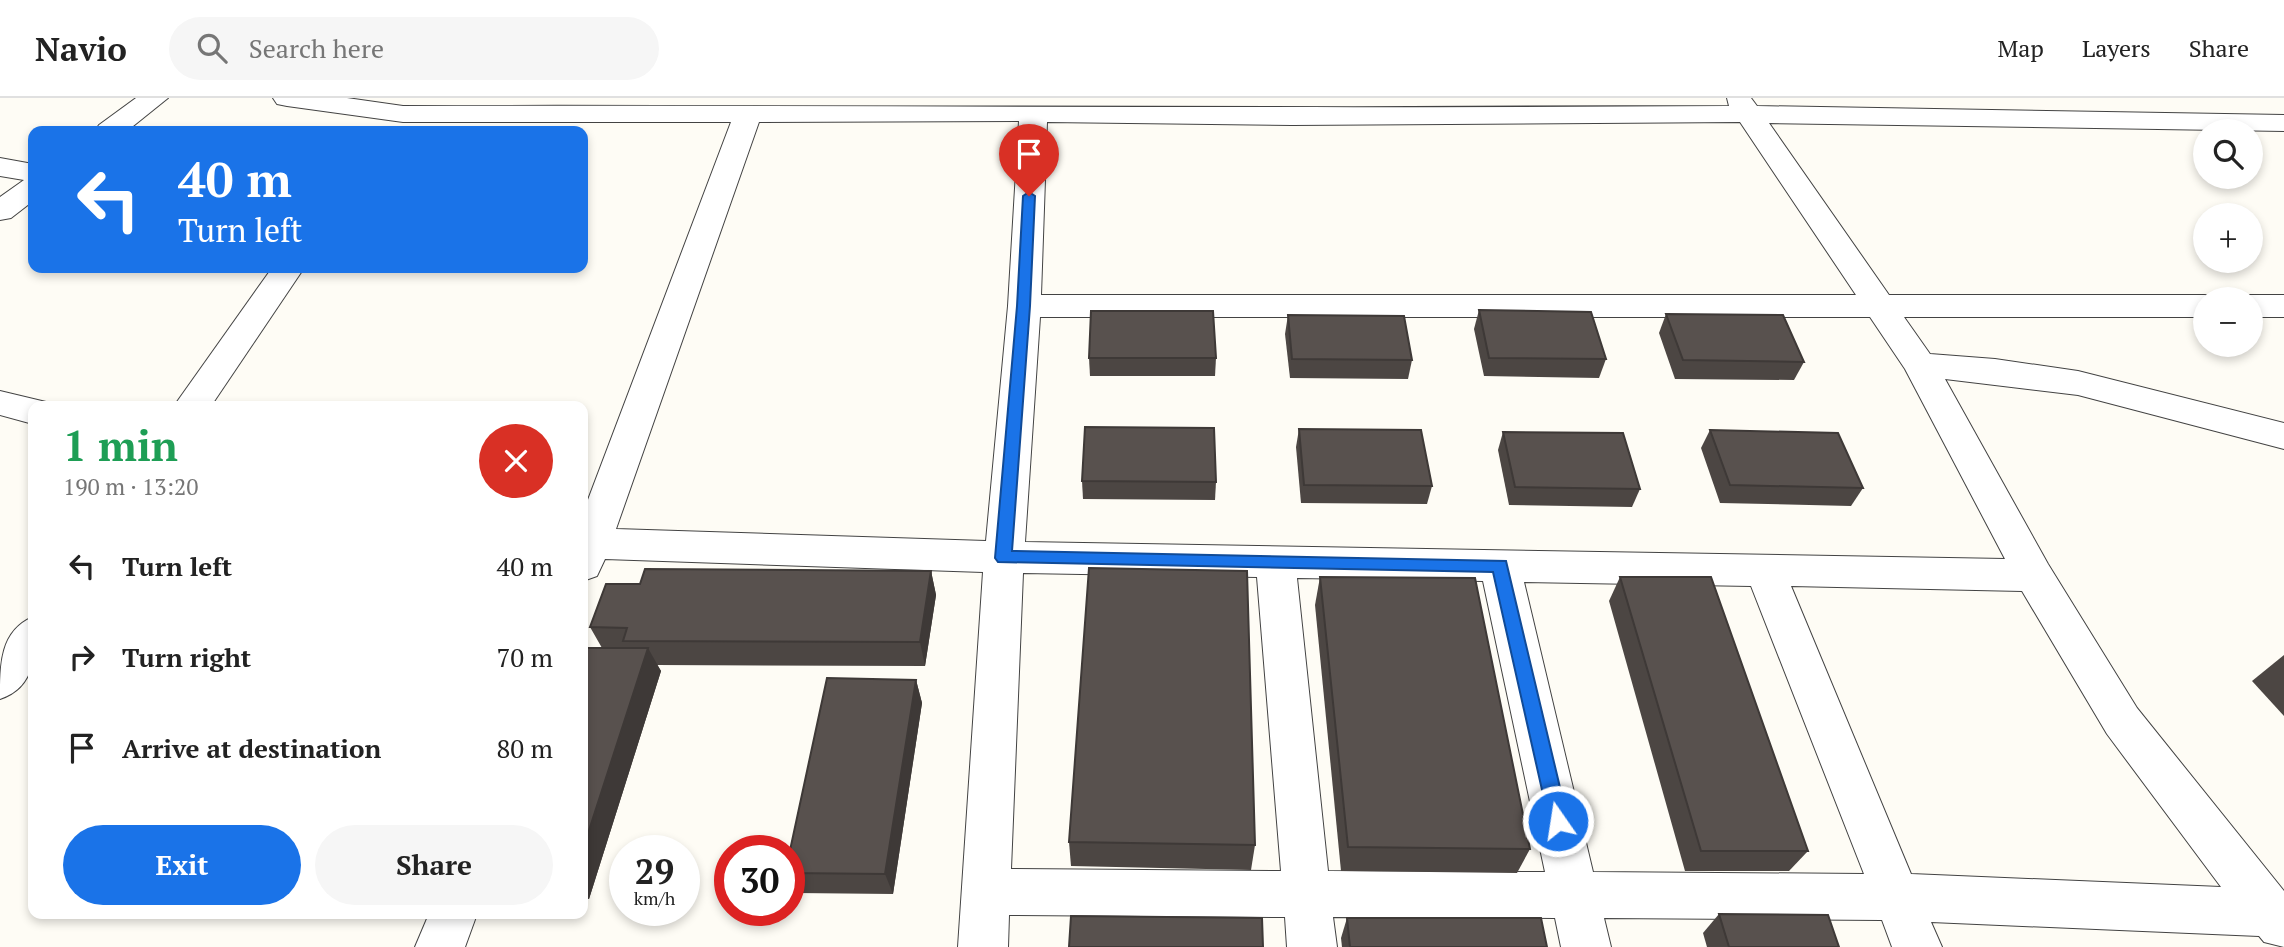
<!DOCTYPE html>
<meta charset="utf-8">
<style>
body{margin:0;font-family:"PT Serif",serif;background:#f6f6f6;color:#222;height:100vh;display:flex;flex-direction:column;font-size:26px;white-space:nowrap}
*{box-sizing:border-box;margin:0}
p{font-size:23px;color:#767676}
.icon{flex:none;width:38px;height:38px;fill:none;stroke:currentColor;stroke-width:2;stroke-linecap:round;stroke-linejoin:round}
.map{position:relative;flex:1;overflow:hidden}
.drawer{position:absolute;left:28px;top:303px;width:560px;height:518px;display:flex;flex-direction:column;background:#fff;border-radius:14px;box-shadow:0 4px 10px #0003}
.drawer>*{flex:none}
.guide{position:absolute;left:28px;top:28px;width:560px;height:147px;border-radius:14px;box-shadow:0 4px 10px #0003;background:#1a73e8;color:#fff;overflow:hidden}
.tools{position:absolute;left:2193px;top:21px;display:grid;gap:14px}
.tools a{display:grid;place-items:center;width:70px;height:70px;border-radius:50%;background:#fff;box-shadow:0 4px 10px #0003;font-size:35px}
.speed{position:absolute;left:609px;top:737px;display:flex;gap:14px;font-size:35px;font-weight:700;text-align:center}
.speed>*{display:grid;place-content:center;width:91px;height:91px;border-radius:50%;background:#fff;box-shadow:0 4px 10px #0003;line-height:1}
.speed small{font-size:18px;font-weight:400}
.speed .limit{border:10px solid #d22;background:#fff;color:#111}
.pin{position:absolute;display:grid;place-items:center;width:60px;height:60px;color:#fff;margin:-72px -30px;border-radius:50% 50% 50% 0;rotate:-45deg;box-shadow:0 0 7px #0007}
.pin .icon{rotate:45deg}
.me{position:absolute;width:77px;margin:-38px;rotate:347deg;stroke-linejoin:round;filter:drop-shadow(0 0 5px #0008)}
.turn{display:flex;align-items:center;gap:24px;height:147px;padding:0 35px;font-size:32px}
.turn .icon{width:91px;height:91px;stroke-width:2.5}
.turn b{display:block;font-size:49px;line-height:60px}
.round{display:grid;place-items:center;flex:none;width:74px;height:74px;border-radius:37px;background:#f6f6f6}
.head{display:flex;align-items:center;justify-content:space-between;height:119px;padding:0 35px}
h1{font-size:42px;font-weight:800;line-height:52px;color:#1e9e55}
.button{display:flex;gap:14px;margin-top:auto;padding:14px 35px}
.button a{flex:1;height:80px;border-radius:42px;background:#1a73e8;color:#fff;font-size:28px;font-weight:800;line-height:80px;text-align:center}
.button a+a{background:#f6f6f6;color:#222}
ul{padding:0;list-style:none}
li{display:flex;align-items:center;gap:21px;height:91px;padding:0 35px}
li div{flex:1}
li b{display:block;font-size:26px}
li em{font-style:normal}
header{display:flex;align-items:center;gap:42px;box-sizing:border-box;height:98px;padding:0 35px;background:#fff;border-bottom:2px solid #e0e0e0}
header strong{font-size:33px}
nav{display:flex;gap:38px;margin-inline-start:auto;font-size:24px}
.search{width:490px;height:63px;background:#f6f6f6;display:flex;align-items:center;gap:18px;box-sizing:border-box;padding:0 24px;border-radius:38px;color:#767676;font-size:26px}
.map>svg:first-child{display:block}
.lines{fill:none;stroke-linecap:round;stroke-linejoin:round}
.minor-casing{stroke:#434343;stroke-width:2}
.minor{fill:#fff;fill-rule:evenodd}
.wall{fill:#4c4643}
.shaded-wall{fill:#3e3937}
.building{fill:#58514e;stroke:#3e3937;stroke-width:2}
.route{fill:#1a73e8;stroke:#114b97;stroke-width:2}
</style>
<header>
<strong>Navio</strong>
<div class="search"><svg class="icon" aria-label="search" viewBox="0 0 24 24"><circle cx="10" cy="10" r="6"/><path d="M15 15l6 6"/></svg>Search here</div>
<nav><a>Map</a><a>Layers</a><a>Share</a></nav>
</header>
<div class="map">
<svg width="2284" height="849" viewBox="0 0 2284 849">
<rect width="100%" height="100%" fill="#fefcf5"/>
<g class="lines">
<defs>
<g id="minor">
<polygon points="136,0 168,0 127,33 95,33 99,27"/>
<path d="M273 0H347L403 8C845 7 1287 11 1729 8L1727 0H1751L1757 8 2284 17V33L1769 25 1889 197H2205L2217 201H2205V219H1904L1930 256 1995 261 2078 273 2284 325V351L2078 297 1945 281 2048 466 2137 610 2284 793V849L2264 844 2259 838 1931 824 1942 849H1892L1882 822 1604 820 1611 849H1561L1555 820 1333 819 1337 849H1287L1285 819 1009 817 1008 849H958L983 474 605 461 597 478 583 483V415L731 24H403L287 8 277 6ZM1019 23 1008 208 986 443 616 431 759 24ZM1047 24 1292 27 1740 24 1856 197H1041ZM1040 219H1870L1905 271 2005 461 1025 444ZM1023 475 1257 479 1281 773 1011 771ZM1297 480 1483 483 1545 774 1328 773ZM1524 484 1751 488 1864 776 1593 774ZM1791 488 2022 493 2107 636 2221 789 1911 776Z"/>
<polygon points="0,60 33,66 33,103 11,120 0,122 0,99 24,82 0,78"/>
<polygon points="272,170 304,170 211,308 174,308"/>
<polygon points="2250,197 2284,197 2284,219 2250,219 2250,201 2238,201"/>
<polygon points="0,293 46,304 48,308 33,308 33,326 0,317"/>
<path d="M33 519C35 553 38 588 0 601 0 566 0 533 33 519Z"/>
<polygon points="429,816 477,816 465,849 415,849"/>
</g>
</defs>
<use href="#minor" class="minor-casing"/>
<use href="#minor" class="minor"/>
</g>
<g class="wall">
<polygon points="1479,212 1606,261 1599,280 1484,278 1474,231"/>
<polygon points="1666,216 1804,264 1794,282 1675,281 1659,235"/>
<polygon points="1288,217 1412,262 1408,281 1290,280 1285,236"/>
<polygon points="1089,260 1216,260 1215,278 1090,278"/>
<polygon points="1299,331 1432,388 1427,406 1301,405 1296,349"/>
<polygon points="1710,332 1863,390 1851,408 1720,405 1701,350"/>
<polygon points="1503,334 1640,391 1632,409 1509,407 1498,352"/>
<polygon points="1082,383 1216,384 1215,402 1083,401"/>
<polygon points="931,473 936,497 925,568 657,567 661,573 589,801 583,801 583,550 602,550 590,529 640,486"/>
<polygon points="1320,479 1530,751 1517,775 1341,773 1315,507"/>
<polygon points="1620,479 1808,753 1789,773 1685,773 1609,503"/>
<polygon points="2284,557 2284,618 2252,583"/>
<polygon points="916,582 922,605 893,796 796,795 789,783 789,757"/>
<polygon points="1069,744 1255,747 1251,772 1071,768"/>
<polygon points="1719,816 1839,849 1707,849 1703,835"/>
<polygon points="1347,820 1547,849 1342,849 1341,840"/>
</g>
<g class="shaded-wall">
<polygon points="931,473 936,497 925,568 920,544"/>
<polygon points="648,550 661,573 589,801 583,793 583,751"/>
<polygon points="916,582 922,605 893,796 885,776"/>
</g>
<g class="building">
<polygon points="1479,212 1591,214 1606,261 1489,260"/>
<polygon points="1091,213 1213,213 1216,260 1089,260"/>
<polygon points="1666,216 1783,217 1804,264 1683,262"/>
<polygon points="1288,217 1404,218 1412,262 1292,261"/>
<polygon points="1085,329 1214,330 1216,384 1082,383"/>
<polygon points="1299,331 1421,332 1432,388 1304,387"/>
<polygon points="1710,332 1838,335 1863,390 1730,387"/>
<polygon points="1503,334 1623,335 1640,391 1515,389"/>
<polygon points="1089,470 1247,473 1255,747 1069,744"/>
<polygon points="645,471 931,473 920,544 623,543 627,530 590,529 606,486 640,486"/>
<polygon points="1320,479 1475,480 1530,751 1348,749"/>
<polygon points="1620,479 1711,479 1808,753 1701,753"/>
<polygon points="583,550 648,550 583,751"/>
<polygon points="827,580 916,582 885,776 789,775 789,757"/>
<polygon points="1719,816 1828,817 1839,849 1729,849"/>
<polygon points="1071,818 1262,820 1263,849 1069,849"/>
<polygon points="1347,820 1541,820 1547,849 1350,849"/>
</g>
<polygon class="route" points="1029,94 1035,98 1030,208 1012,453 1506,463 1568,723 1565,729 1558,732 1552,729 1549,723 1493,474 998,464 995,460 1017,208 1023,98"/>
</svg>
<div class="tools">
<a><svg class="icon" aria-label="search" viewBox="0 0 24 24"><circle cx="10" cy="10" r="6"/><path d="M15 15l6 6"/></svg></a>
<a>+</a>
<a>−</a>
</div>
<div class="speed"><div>29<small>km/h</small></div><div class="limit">30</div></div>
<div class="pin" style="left:1029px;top:98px;background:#d93025"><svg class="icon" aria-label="arrive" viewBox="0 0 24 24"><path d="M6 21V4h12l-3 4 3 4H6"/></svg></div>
<svg class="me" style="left:1558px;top:723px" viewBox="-20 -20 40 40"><circle r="17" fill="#1a73e8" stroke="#fff" stroke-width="3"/><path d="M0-11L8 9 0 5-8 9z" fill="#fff"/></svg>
<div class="guide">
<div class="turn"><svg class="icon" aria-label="left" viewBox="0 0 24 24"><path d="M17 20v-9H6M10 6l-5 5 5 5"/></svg><div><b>40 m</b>Turn left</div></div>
</div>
<section class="drawer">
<div class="head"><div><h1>1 min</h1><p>190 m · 13:20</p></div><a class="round" style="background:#d93025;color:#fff"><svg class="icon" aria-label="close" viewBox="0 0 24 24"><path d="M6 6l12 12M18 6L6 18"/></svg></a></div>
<ul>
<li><svg class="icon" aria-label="left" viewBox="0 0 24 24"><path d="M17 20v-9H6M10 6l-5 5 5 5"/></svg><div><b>Turn left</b></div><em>40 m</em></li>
<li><svg class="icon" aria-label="right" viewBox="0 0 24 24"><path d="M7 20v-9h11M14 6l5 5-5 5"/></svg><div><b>Turn right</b></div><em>70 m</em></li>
<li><svg class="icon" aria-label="arrive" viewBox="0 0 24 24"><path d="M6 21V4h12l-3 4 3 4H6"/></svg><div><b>Arrive at destination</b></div><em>80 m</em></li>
</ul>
<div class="button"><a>Exit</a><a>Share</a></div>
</section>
</div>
